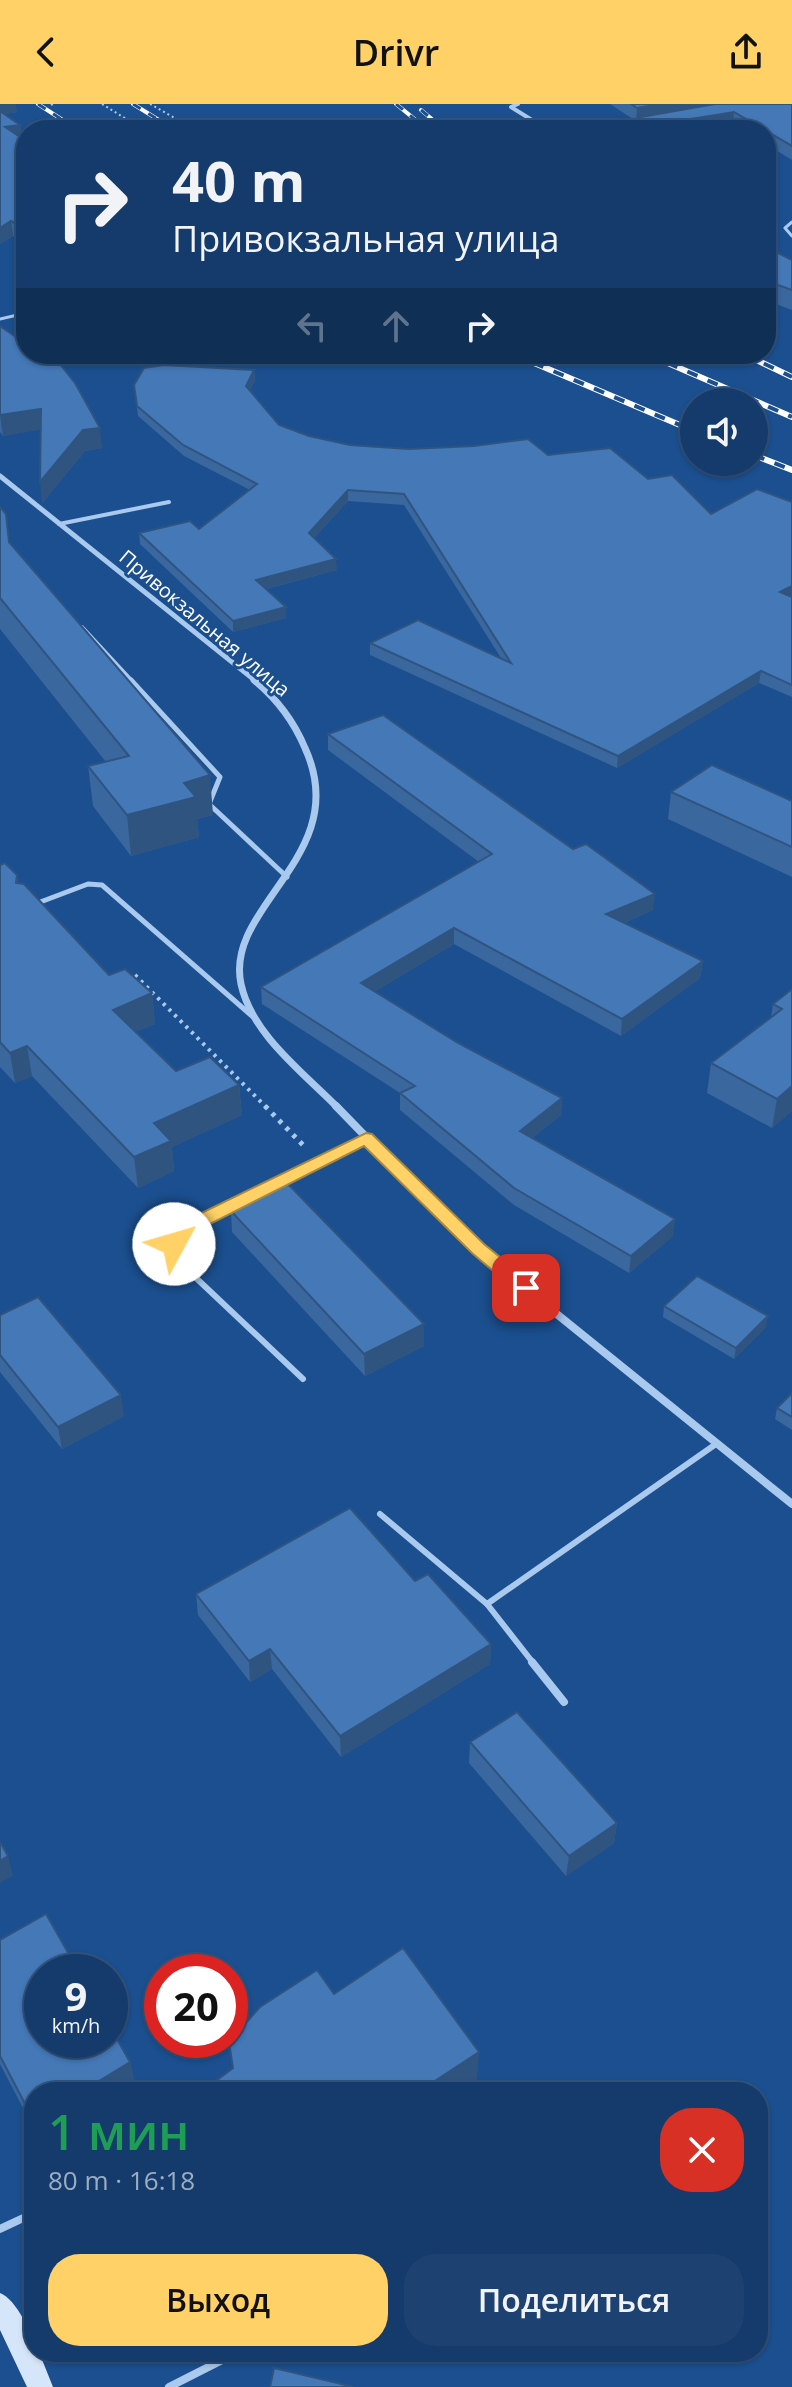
<!DOCTYPE html>
<html lang="ru">
<meta charset="utf-8">
<style>
body{margin:0;font-family:"Open Sans",sans-serif;background:#1d4271;color:#f1f3f6;height:100vh;display:flex;flex-direction:column;font-size:30px;white-space:nowrap}
*{box-sizing:border-box;margin:0}
p{font-size:26px;color:#9dadc1}
.icon{flex:none;width:44px;height:44px;fill:none;stroke:currentColor;stroke-width:2;stroke-linecap:round;stroke-linejoin:round}
.map{position:relative;flex:1;overflow:hidden}
.details{position:absolute;left:24px;top:1978px;width:744px;height:280px;display:flex;flex-direction:column;background:#143b6b;border-radius:32px;box-shadow:0 2px 6px #0004,0 0 0 2px #33557e}
.details>*{flex:none}
.banner{position:absolute;left:16px;top:16px;width:760px;height:244px;border-radius:32px;box-shadow:0 2px 6px #0004,0 0 0 2px #33557e;background:#143b6b;color:#f1f3f6;overflow:hidden}
.controls{position:absolute;left:680px;top:284px;display:grid;gap:16px}
.controls a{display:grid;place-items:center;width:88px;height:88px;border-radius:50%;background:#143b6b;box-shadow:0 2px 6px #0004,0 0 0 2px #33557e;font-size:40px}
.speed{position:absolute;left:24px;top:1850px;display:flex;gap:16px;font-size:40px;font-weight:700;text-align:center}
.speed>*{display:grid;place-content:center;width:104px;height:104px;border-radius:50%;background:#143b6b;box-shadow:0 2px 6px #0004,0 0 0 2px #33557e;line-height:1}
.speed small{font-size:20px;font-weight:400}
.speed .limit{border:12px solid #d22;background:#fff;color:#111}
.pin{position:absolute;display:grid;place-items:center;width:68px;height:68px;color:#fff;margin:-34px;border-radius:16px;box-shadow:0 4px 12px #0006}
.me{position:absolute;width:88px;margin:-44px;rotate:51deg;stroke-linejoin:round;filter:drop-shadow(0 0 6px #0008)}
.turn{display:flex;align-items:center;gap:28px;height:168px;padding:0 24px;font-size:36px}
.turn .icon{width:104px;height:104px;stroke-width:2.5}
.turn b{display:block;font-size:56px;line-height:68px}
.lanes{display:flex;align-items:center;height:76px;padding:0 24px;background:#0003;justify-content:center;gap:40px;direction:ltr}
.lanes .off{opacity:.35}
.round{display:grid;place-items:center;flex:none;width:84px;height:84px;border-radius:32px;background:#1d4271}
.overview{display:flex;align-items:center;justify-content:space-between;height:136px;padding:0 24px}
h1{font-size:48px;font-weight:600;line-height:60px;color:#1e9e55}
.primary-button{display:flex;gap:16px;margin-top:auto;padding:16px 24px}
.primary-button a{flex:1;height:92px;border-radius:32px;background:#ffd166;color:#111;font-size:32px;font-weight:600;line-height:92px;text-align:center}
.primary-button a+a{background:#1d4271;color:#f1f3f6}
header{display:flex;justify-content:space-between;align-items:center;height:104px;padding:0 24px;background:#ffd166;color:#111;font-size:36px;font-weight:600}
.map>svg:first-child{display:block}
.lines{fill:none;stroke-linecap:round;stroke-linejoin:round}
.path-far2{stroke:#a9c9ee;stroke-width:2;stroke-dasharray:2 3;stroke-linecap:butt}
.path-far1{stroke:#a9c9ee;stroke-width:4;stroke-dasharray:3 5;stroke-linecap:butt}
.path{stroke:#a9c9ee;stroke-width:5;stroke-dasharray:4 6;stroke-linecap:butt}
.lane-far4{stroke:#a9c9ee;stroke-width:3}
.lane-far3{stroke:#a9c9ee;stroke-width:4}
.lane-far2{stroke:#a9c9ee;stroke-width:5}
.lane-far1{stroke:#a9c9ee;stroke-width:6}
.lane{stroke:#a9c9ee;stroke-width:8}
.street-far3{stroke:#a9c9ee;stroke-width:4}
.street-far2{stroke:#a9c9ee;stroke-width:5}
.street-far1{stroke:#a9c9ee;stroke-width:7}
.street{stroke:#a9c9ee;stroke-width:8}
.secondary{fill:#d6e6fa;fill-rule:evenodd}
.rail-far1-casing{stroke:#fff;stroke-width:4}
.rail-casing{stroke:#fff;stroke-width:6}
.rail-far1{stroke:#1b4f8f;stroke-width:3;stroke-dasharray:9;stroke-linecap:butt}
.rail{stroke:#1b4f8f;stroke-width:4;stroke-dasharray:11;stroke-linecap:butt}
.wall{fill:#3a679d}
.shaded-wall{fill:#305480}
.building{fill:#4478b7;stroke:#305480;stroke-width:2}
.route{fill:#ffd166;stroke:#a68842;stroke-width:2}
.labels{text-anchor:middle;dominant-baseline:central;stroke-width:6;stroke-linejoin:round;paint-order:stroke}
.far-street-label{font-size:20px;fill:#fff;stroke:#1b4f8f}
</style>
<header><svg class="icon" aria-label="back" viewBox="0 0 24 24"><path d="M15 5l-7 7 7 7"/></svg>Drivr<svg class="icon" aria-label="share" viewBox="0 0 24 24"><path d="M12 15V3M7 8l5-5 5 5M5 13v7h14v-7"/></svg></header>
<div class="map">
<svg width="792" height="2283" viewBox="0 0 792 2283">
<rect width="100%" height="100%" fill="#1b4f8f"/>
<g class="lines">
<g class="path-far2">
<polyline points="51,0 54,2"/>
<polyline points="102,0 144,26"/>
<polyline points="150,0 196,26"/>
</g>
<polyline class="path-far1" points="135,871 267,1004"/>
<polyline class="path" points="265,1002 303,1041"/>
<g class="lane-far4">
<polyline points="792,118 785,124 792,132"/>
<polyline points="0,215 26,209"/>
</g>
<g class="lane-far3">
<polyline points="59,420 169,398"/>
<polyline points="82,523 133,578"/>
</g>
<g class="lane-far2">
<polyline points="131,576 220,673 209,700 287,773"/>
<polyline points="35,800 88,780 102,781 252,912"/>
</g>
<g class="lane-far1">
<polyline points="303,1275 177,1156 174,1140 192,1122 366,1034"/>
<polyline points="380,1410 487,1500 534,1560"/>
<polyline points="487,1500 716,1340"/>
</g>
<g class="lane">
<polyline points="532,1558 564,1598"/>
<polyline points="0,2125 34,2109"/>
<polyline points="169,2283 238,2248"/>
</g>
<g class="street-far3">
<polyline points="518,0 511,3 548,26"/>
<polyline points="613,26 644,20"/>
</g>
<polyline class="street-far2" points="0,372 257,578"/>
<path class="street-far1" d="M254 576C276 594 294 618 305 644 354 751 224 801 241 880 252 931 304 969 338 1004"/>
<polyline class="street" points="336,1002 438,1107 496,1161 792,1400"/>
<path class="secondary" d="M0 2189C16 2195 34 2231 34 2248H39L53 2283H27L0 2226Z"/>
<defs>
<g id="rail-far1">
<polyline points="38,0 78,26"/>
<polyline points="133,0 175,26"/>
<polyline points="396,0 428,26"/>
<polyline points="421,6 445,26"/>
<polyline points="513,250 517,252"/>
<polyline points="647,250 651,252"/>
<polyline points="744,250 747,252"/>
</g>
<g id="rail">
<polyline points="513,250 694,327"/>
<polyline points="647,250 792,313"/>
<polyline points="744,250 792,273"/>
<polyline points="754,351 792,366"/>
</g>
</defs>
<use href="#rail-far1" class="rail-far1-casing"/>
<use href="#rail" class="rail-casing"/>
<use href="#rail-far1" class="rail-far1"/>
<use href="#rail" class="rail"/>
</g>
<g class="wall">
<polygon points="0,0 17,8 5,10 20,21 22,34 26,37 26,139 13,132 0,140"/>
<polygon points="610,0 792,0 792,56 766,40 766,26 742,26 733,21 701,26 635,26 640,16 636,17"/>
<polygon points="766,143 792,156 792,206 768,197"/>
<polygon points="0,222 102,344 85,347 42,399 41,325 3,332 0,328"/>
<polygon points="254,266 255,276 250,286 279,321 309,332 350,341 409,345 548,351 648,375 711,410 792,398 792,492 791,493 792,493 792,593 759,579 617,664 370,551 370,539 501,554 404,401 348,397 314,434 337,466 266,485 286,503 286,514 233,528 140,440 139,429 199,425 250,386 184,352 138,312 134,281"/>
<polygon points="0,403 9,439 213,711 197,715 199,733 131,752 93,702 88,662 106,658 0,525"/>
<polygon points="328,630 653,806 624,819 703,857 700,874 621,932 454,840 374,888 458,939 562,994 561,1011 532,1034 673,1132 629,1169 514,1101 400,1006 400,989 262,900 261,883 479,758 328,646"/>
<polygon points="671,688 792,697 792,773 668,715"/>
<polygon points="0,761 17,771 18,779 109,871 152,889 155,920 135,928 176,967 239,981 242,1011 172,1043 174,1067 138,1084 32,972 15,979 0,963"/>
<polygon points="792,885 792,1007 772,1024 707,989 711,959 771,913 773,900"/>
<polygon points="231,1107 424,1242 365,1272 232,1128"/>
<polygon points="664,1202 766,1223 734,1255 663,1213"/>
<polygon points="0,1211 124,1312 62,1345 0,1268"/>
<polygon points="792,1289 792,1326 775,1315 777,1304"/>
<polygon points="415,1477 491,1540 490,1560 341,1653 272,1565 250,1578 198,1511 196,1490"/>
<polygon points="470,1638 617,1719 614,1739 566,1772 469,1659"/>
<polygon points="0,1836 130,1958 134,1977 116,1988 34,1988 34,2025 0,1960"/>
</g>
<g class="shaded-wall">
<polygon points="0,0 16,0 17,8 0,11"/>
<polygon points="660,0 727,0 636,17 637,4"/>
<polygon points="734,8 733,21 701,26 635,26 635,24"/>
<polygon points="20,21 22,35 5,23"/>
<polygon points="11,117 13,132 0,140 0,124"/>
<polygon points="774,122 772,140 766,141 766,124"/>
<polygon points="770,178 768,197 766,198 766,180"/>
<polygon points="254,266 255,276 247,292 246,282"/>
<polygon points="41,305 44,325 3,332 0,311"/>
<polygon points="100,324 102,344 85,347 42,399 40,378 83,326"/>
<polygon points="348,386 348,397 309,439 309,429"/>
<polygon points="336,455 337,466 257,487 256,476"/>
<polygon points="792,482 792,492 779,499 780,488"/>
<polygon points="286,503 286,514 233,528 233,517"/>
<polygon points="761,567 759,579 617,664 618,652"/>
<polygon points="210,671 213,711 197,715 199,733 131,752 127,711 184,679"/>
<polygon points="655,790 653,806 605,827 606,810"/>
<polygon points="454,824 454,840 361,896 361,879"/>
<polygon points="703,857 700,874 621,932 622,915"/>
<polygon points="152,889 155,920 116,936 113,906"/>
<polygon points="27,942 32,972 15,979 10,949"/>
<polygon points="239,981 242,1011 172,1043 174,1067 138,1084 134,1053 154,1019"/>
<polygon points="792,982 792,1007 772,1024 777,995"/>
<polygon points="562,994 561,1011 519,1044 520,1027"/>
<polygon points="675,1115 673,1132 629,1169 631,1152"/>
<polygon points="768,1212 766,1223 734,1255 736,1244"/>
<polygon points="424,1220 424,1242 365,1272 364,1250"/>
<polygon points="121,1291 124,1312 62,1345 58,1323"/>
<polygon points="491,1540 490,1560 341,1653 340,1632"/>
<polygon points="270,1545 272,1565 250,1578 249,1557"/>
<polygon points="617,1719 614,1739 566,1772 569,1752"/>
<polygon points="8,1752 13,1772 0,1779 0,1757"/>
<polygon points="479,1948 476,1985 472,1988 418,1988"/>
<polygon points="130,1958 134,1977 116,1988 81,1988"/>
</g>
<g class="building">
<polygon points="631,0 660,0 637,4"/>
<polygon points="715,0 792,0 792,42 734,8 635,24 641,13"/>
<polygon points="0,7 20,21 5,23 26,37 26,125 11,117 0,124"/>
<polygon points="766,119 774,122 766,124"/>
<polygon points="766,143 792,156 792,186 770,178 766,180"/>
<polygon points="0,222 26,240 26,250 41,250 55,259 59,259 75,279 100,324 83,326 40,378 41,305 0,311"/>
<polygon points="164,261 254,266 246,282 279,321 309,332 350,341 409,345 474,342 528,335 548,351 610,344 648,375 672,371 711,410 757,385 792,398 792,482 780,488 792,493 792,581 761,567 618,652 370,539 418,516 511,559 404,390 348,386 309,429 336,455 256,476 286,503 233,517 139,429 190,417 199,425 257,380 183,341 137,302 134,281 144,264"/>
<polygon points="0,403 6,410 9,438 210,671 184,679 196,693 127,711 88,662 129,652 0,494"/>
<polygon points="383,611 573,745 586,740 655,790 606,810 703,857 622,915 454,824 361,879 458,939 562,994 520,1027 675,1115 631,1152 514,1084 400,989 415,982 261,883 492,750 328,630"/>
<polygon points="712,661 792,697 792,743 671,688"/>
<polygon points="5,759 17,771 16,779 24,780 109,871 125,865 152,889 113,906 176,967 210,953 239,981 154,1019 171,1037 134,1053 27,942 10,949 0,938 0,761"/>
<polygon points="792,885 792,982 777,995 711,959 782,905 773,900"/>
<polygon points="288,1080 424,1220 364,1250 231,1107"/>
<polygon points="697,1172 768,1212 736,1244 664,1202"/>
<polygon points="38,1193 121,1291 58,1323 0,1251 0,1211"/>
<polygon points="792,1289 792,1313 777,1304"/>
<polygon points="350,1404 415,1477 428,1470 491,1540 340,1632 270,1545 249,1557 196,1490"/>
<polygon points="517,1608 617,1719 569,1752 470,1638"/>
<polygon points="0,1738 8,1752 0,1757"/>
<polygon points="46,1810 79,1868 42,1868 42,1936 110,1936 110,1923 130,1958 81,1988 34,1988 34,2017 0,1952 0,1836"/>
<polygon points="403,1844 479,1948 418,1988 201,1988 233,1964 229,1938 260,1903 317,1866 334,1890"/>
<polygon points="619,1978 674,1988 617,1988"/>
<polygon points="274,2264 354,2283 270,2283"/>
</g>
<polygon class="route" points="366,1029 372,1030 484,1140 532,1179 535,1184 532,1189 519,1189 472,1149 364,1042 198,1126 181,1144 174,1146 165,1140 185,1117"/>
<g class="labels">
<g class="far-street-label">
<text transform="translate(205 519) rotate(40)">Привокзальная улица</text>
</g>
</g>
</svg>
<div class="controls">
<a><svg class="icon" aria-label="sound" viewBox="0 0 24 24"><path d="M4 9h4l5-4v14l-5-4H4zM17 9q2 3 0 6"/></svg></a>
</div>
<div class="speed"><div>9<small>km/h</small></div><div class="limit">20</div></div>
<div class="pin" style="left:526px;top:1184px;background:#d93025"><svg class="icon" aria-label="arrive" viewBox="0 0 24 24"><path d="M6 21V4h12l-3 4 3 4H6"/></svg></div>
<svg class="me" style="left:174px;top:1140px" viewBox="-20 -20 40 40"><circle r="19" fill="#fff"/><path d="M0-13L10 11 0 6-10 11z" fill="#ffd166"/></svg>
<div class="banner">
<div class="turn"><svg class="icon" aria-label="right" viewBox="0 0 24 24"><path d="M7 20v-9h11M14 6l5 5-5 5"/></svg><div><b>40 m</b>Привокзальная улица</div></div>
<div class="lanes"><svg class="icon off" aria-label="left" viewBox="0 0 24 24"><path d="M17 20v-9H6M10 6l-5 5 5 5"/></svg><svg class="icon off" aria-label="ahead" viewBox="0 0 24 24"><path d="M12 20V5M6 11l6-6 6 6"/></svg><svg class="icon" aria-label="right" viewBox="0 0 24 24"><path d="M7 20v-9h11M14 6l5 5-5 5"/></svg></div>
</div>
<section class="details">
<div class="overview"><div><h1>1 мин</h1><p>80 m · 16:18</p></div><a class="round" style="background:#d93025;color:#fff"><svg class="icon" aria-label="close" viewBox="0 0 24 24"><path d="M6 6l12 12M18 6L6 18"/></svg></a></div>
<div class="primary-button"><a>Выход</a><a>Поделиться</a></div>
</section>
</div>
